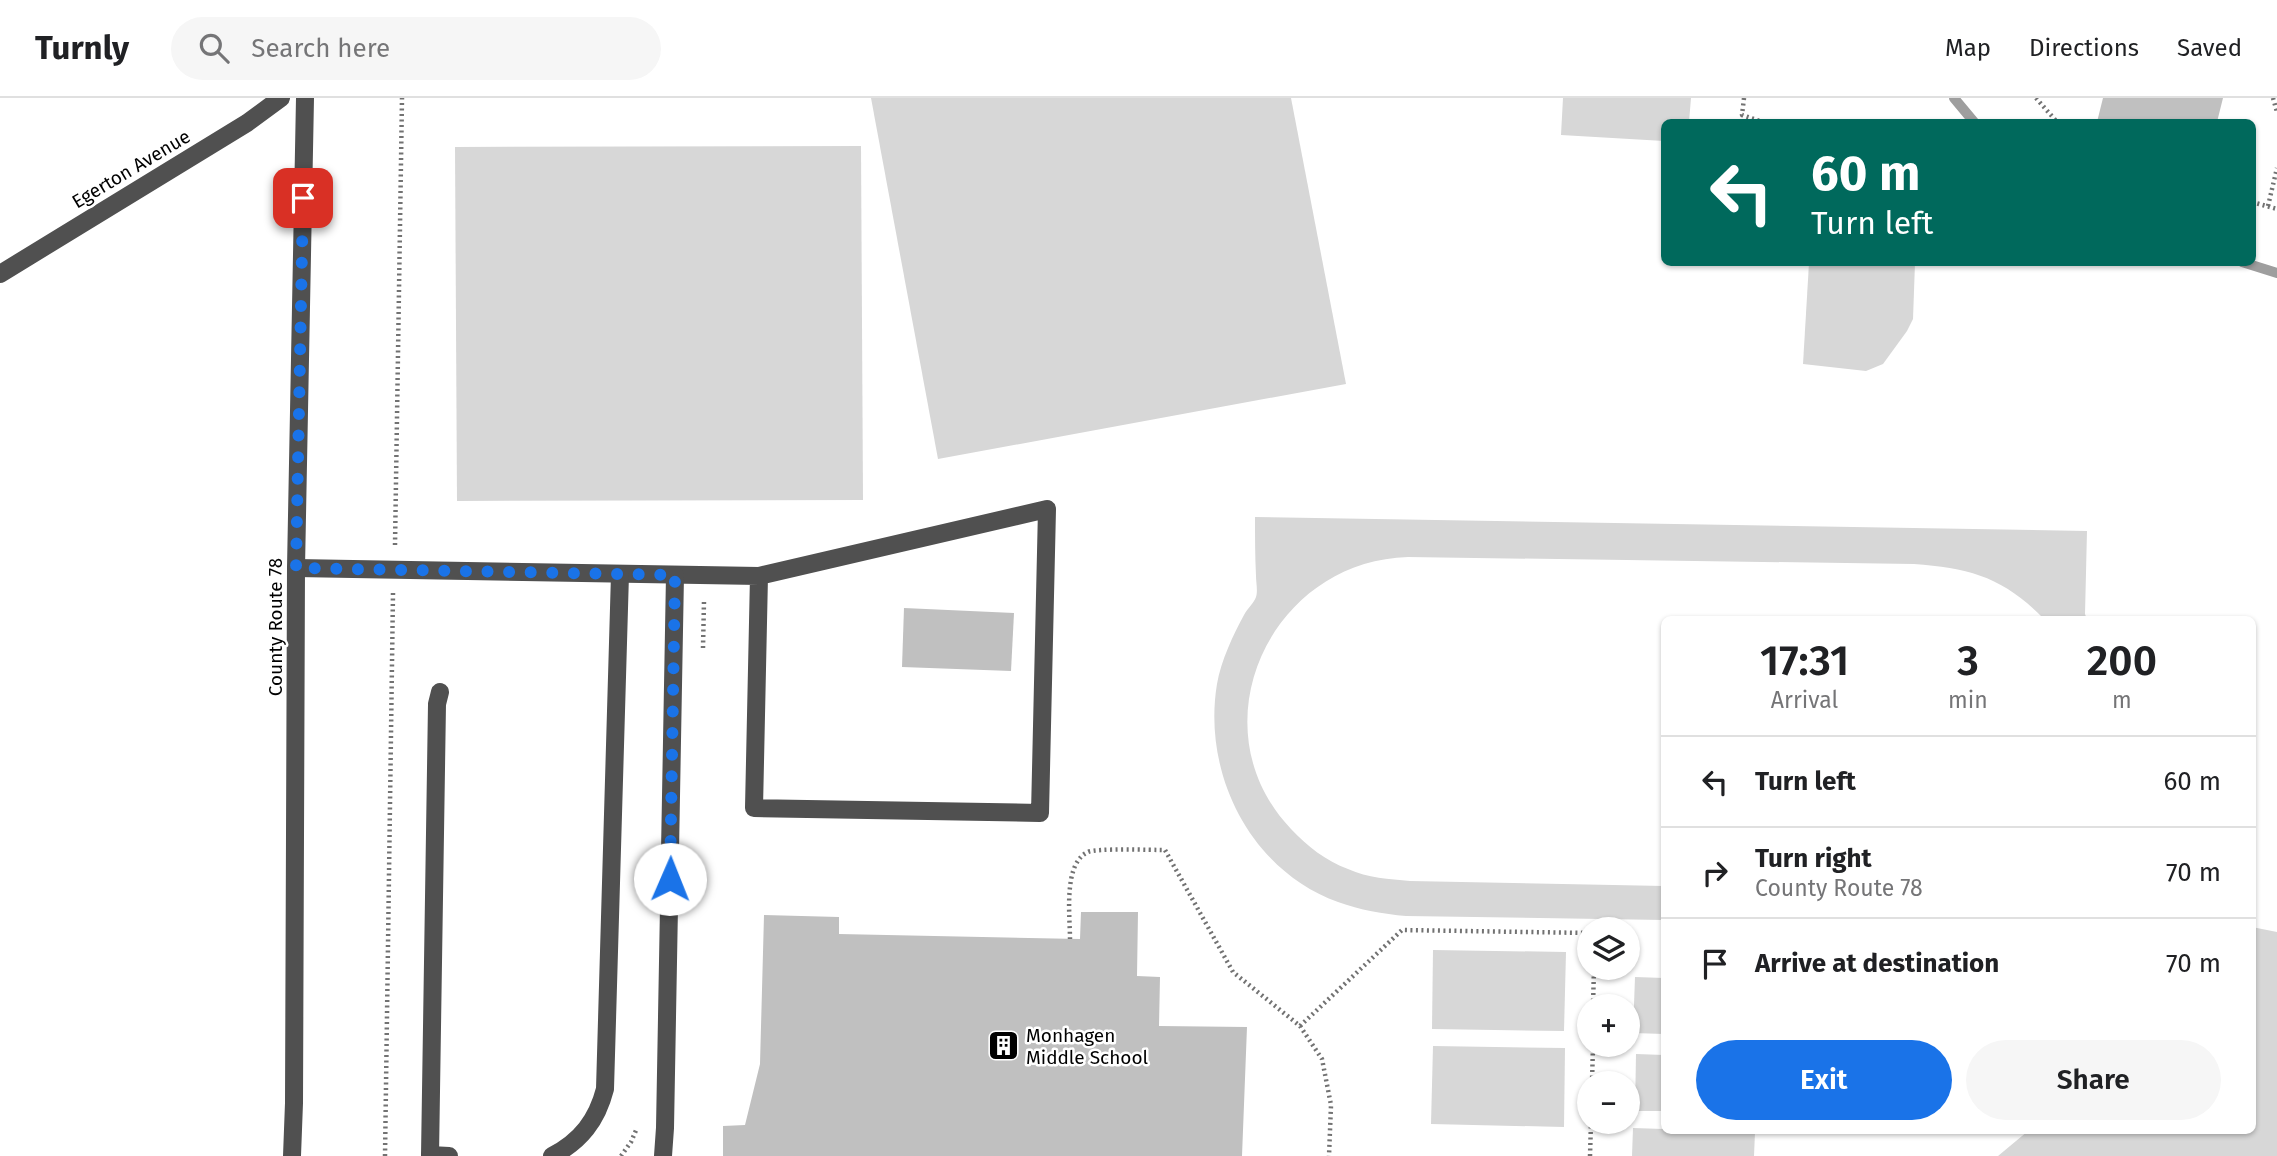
<!DOCTYPE html>
<meta charset="utf-8">
<style>
body{margin:0;font-family:"Fira Sans",sans-serif;background:#f6f6f6;color:#202124;height:100vh;display:flex;flex-direction:column;font-size:26px;white-space:nowrap}
*{box-sizing:border-box;margin:0}
p{font-size:23px;color:#757577}
.icon{flex:none;width:38px;height:38px;fill:none;stroke:currentColor;stroke-width:2;stroke-linecap:round;stroke-linejoin:round}
.map{position:relative;flex:1;overflow:hidden}
.sheet{position:absolute;left:1661px;top:518px;width:595px;height:518px;display:flex;flex-direction:column;background:#fff;border-radius:10px;box-shadow:0 2px 5px #0004}
.sheet>*{flex:none}
.hud{position:absolute;left:1661px;top:21px;width:595px;height:147px;border-radius:10px;box-shadow:0 2px 5px #0004;background:#00695c;color:#fff;overflow:hidden}
.controls{position:absolute;left:1577px;top:819px;display:grid;gap:14px}
.controls a{display:grid;place-items:center;width:63px;height:63px;border-radius:50%;background:#fff;box-shadow:0 2px 5px #0004;font-size:35px}
.pin{position:absolute;display:grid;place-items:center;width:60px;height:60px;color:#fff;margin:-30px;border-radius:14px;box-shadow:0 4px 10px #0006}
.me{position:absolute;width:77px;margin:-38px;rotate:1deg;stroke-linejoin:round;filter:drop-shadow(0 0 5px #0008)}
.turn{display:flex;align-items:center;gap:24px;height:147px;padding:0 35px;font-size:32px}
.turn .icon{width:91px;height:91px;stroke-width:2.5}
.turn b{display:block;font-size:49px;line-height:60px}
.eta{display:flex;justify-content:space-evenly;align-items:center;height:119px;text-align:center}
.eta b{font-size:42px;font-weight:600;line-height:49px}
.primary-button{display:flex;gap:14px;margin-top:auto;padding:14px 35px}
.primary-button a{flex:1;height:80px;border-radius:42px;background:#1a73e8;color:#fff;font-size:28px;font-weight:600;line-height:80px;text-align:center}
.primary-button a+a{background:#f6f6f6;color:#202124}
ul{padding:0;list-style:none}
li{display:flex;align-items:center;gap:21px;height:91px;padding:0 35px;border-top:2px solid #e0e0e0}
li div{flex:1}
li b{display:block;font-size:26px}
li em{font-style:normal}
header{display:flex;align-items:center;gap:42px;box-sizing:border-box;height:98px;padding:0 35px;background:#fff;border-bottom:2px solid #e0e0e0}
header strong{font-size:33px}
nav{display:flex;gap:38px;margin-inline-start:auto;font-size:24px}
.search{width:490px;height:63px;background:#f6f6f6;display:flex;align-items:center;gap:18px;box-sizing:border-box;padding:0 24px;border-radius:38px;color:#757577;font-size:26px}
.map>svg:first-child{display:block}
.green{fill:#d7d7d7}
.lines{fill:none;stroke-linecap:round;stroke-linejoin:round}
.stream{stroke:#9e9e9e;stroke-width:10}
.building{fill:#c0c0c0}
.path{stroke:#727272;stroke-width:4.5;stroke-dasharray:2 3.5;stroke-linecap:butt}
.minor{stroke:#505050;stroke-width:18}
.route{stroke:#1a73e8;stroke-width:12;stroke-dasharray:0 21.6}
.labels{text-anchor:middle;dominant-baseline:central;stroke-width:5;stroke-linejoin:round;paint-order:stroke}
.street-label{font-size:19px;fill:#000;stroke:#fff}
.poi-label{font-size:19px;fill:#000;stroke:#fff;text-anchor:start}
</style>
<header>
<strong>Turnly</strong>
<div class="search"><svg class="icon" aria-label="search" viewBox="0 0 24 24"><circle cx="10" cy="10" r="6"/><path d="M15 15l6 6"/></svg>Search here</div>
<nav><a>Map</a><a>Directions</a><a>Saved</a></nav>
</header>
<div class="map">
<svg width="2277" height="1058" viewBox="0 0 2277 1058">
<rect width="100%" height="100%" fill="#fff"/>
<g class="green">
<polygon points="871,0 1291,0 1346,286 938,361"/>
<polygon points="1563,0 1691,0 1689,24 1664,24 1664,43 1561,37"/>
<polygon points="861,48 863,402 457,403 455,49"/>
<polygon points="1809,165 1915,165 1913,221 1907,233 1883,266 1866,273 1803,266"/>
<path d="M1255 419 2087 433 2085 516 2087 521H2044C2004 480 1971 470 1914 466L1408 459C1270 463 1194 629 1291 731 1307 748 1326 763 1348 771 1368 780 1389 781 1410 783L1664 788V822L1406 818C1383 816 1360 812 1338 804 1251 773 1202 676 1217 586 1221 563 1233 537 1244 517 1247 511 1254 505 1256 499 1258 493 1256 484 1256 478 1255 458 1255 439 1255 419Z"/>
<polygon points="2252,829 2277,834 2277,1058 1998,1058 2028,1033 2252,1032"/>
<polygon points="1433,852 1566,854 1564,933 1432,931"/>
<polygon points="1635,879 1664,880 1664,936 1633,935"/>
<polygon points="1433,948 1565,950 1564,1029 1431,1026"/>
<polygon points="1636,956 1664,957 1664,1013 1635,1013"/>
<polygon points="1633,1030 1755,1034 1754,1058 1632,1058"/>
</g>
<g class="lines">
<g class="stream">
<polyline points="1954,0 1974,24"/>
<polyline points="2242,164 2277,175"/>
</g>
</g>
<g class="building">
<polygon points="2103,0 2223,0 2217,24 2097,24"/>
<polygon points="904,510 1014,515 1011,573 902,569"/>
<polygon points="1081,814 1138,814 1137,878 1160,879 1159,928 1247,929 1242,1058 723,1058 723,1028 745,1027 760,966 764,817 839,819 839,836 1080,841"/>
</g>
<g class="lines">
<g class="path">
<polyline points="1744,0 1742,17 1763,24"/>
<polyline points="2036,0 2057,24"/>
<polyline points="2273,0 2277,14"/>
<polyline points="2252,104 2277,111"/>
<polyline points="2268,108 2277,70"/>
<polyline points="395,447 402,0"/>
<polyline points="703,550 704,503"/>
<path d="M1070 841C1070 818 1063 765 1088 754 1096 750 1152 752 1165 752L1233 874 1300 928 1322 961 1331 1007 1329 1058"/>
<polyline points="1593,908 1594,870"/>
<polyline points="1300,928 1402,832 1589,835"/>
<polyline points="1592,985 1593,947"/>
<polyline points="385,1058 393,495"/>
<polyline points="621,1058 631,1044 637,1030"/>
<polyline points="1590,1058 1591,1024"/>
</g>
<g class="minor">
<polyline points="0,176 247,25 281,0"/>
<polyline points="296,470 759,478 1047,411 1040,715 754,710 759,478"/>
<polyline points="430,1057 449,1058"/>
<polyline points="292,1058 294,1005 296,470 305,0"/>
<polyline points="430,1058 437,606 440,594"/>
<path d="M552 1058C581 1043 597 1022 605 991L620 476"/>
<polyline points="663,1058 665,1030 675,477"/>
</g>
</g>
<g class="lines">
<polyline class="route" points="303,100 296,470 675,477 670,781"/>
</g>
<defs>
<symbol id="building-square" viewBox="-11 -11 22 22"><rect x="-9" y="-9" width="18" height="18" rx="4" fill="#000" stroke="#fff"/><path d="M-4-6H4V6H1V3H-1V6H-4ZM-2.5-4.3h1.7v1.8h-1.7ZM.8-4.3h1.7v1.8H.8ZM-2.5-1h1.7V.8h-1.7ZM.8-1h1.7V.8H.8Z" fill="#fff"/></symbol>
</defs>
<g fill-rule="evenodd">
<use href="#building-square" x="986" y="930" width="35" height="35"/>
</g>
<g class="labels">
<g class="street-label">
<text transform="translate(131 71) rotate(-31)">Egerton Avenue</text>
<text transform="translate(275 529) rotate(-90)">County Route 78</text>
</g>
<g class="poi-label">
<text x="1026" y="937">Monhagen<tspan x="1026" dy="22">Middle School</tspan></text>
</g>
</g>
</svg>
<div class="controls">
<a><svg class="icon" aria-label="layers" viewBox="0 0 24 24"><path d="M12 4l9 5-9 5-9-5zM3 14l9 5 9-5"/></svg></a>
<a>+</a>
<a>−</a>
</div>
<div class="pin" style="left:303px;top:100px;background:#d93025"><svg class="icon" aria-label="arrive" viewBox="0 0 24 24"><path d="M6 21V4h12l-3 4 3 4H6"/></svg></div>
<svg class="me" style="left:670px;top:781px" viewBox="-20 -20 40 40"><circle r="19" fill="#fff"/><path d="M0-13L10 11 0 6-10 11z" fill="#1a73e8"/></svg>
<div class="hud">
<div class="turn"><svg class="icon" aria-label="left" viewBox="0 0 24 24"><path d="M17 20v-9H6M10 6l-5 5 5 5"/></svg><div><b>60 m</b>Turn left</div></div>
</div>
<section class="sheet">
<div class="eta">
<div><b>17:31</b><p>Arrival</p></div>
<div><b>3</b><p>min</p></div>
<div><b>200</b><p>m</p></div>
</div>
<ul>
<li><svg class="icon" aria-label="left" viewBox="0 0 24 24"><path d="M17 20v-9H6M10 6l-5 5 5 5"/></svg><div><b>Turn left</b></div><em>60 m</em></li>
<li><svg class="icon" aria-label="right" viewBox="0 0 24 24"><path d="M7 20v-9h11M14 6l5 5-5 5"/></svg><div><b>Turn right</b><p>County Route 78</p></div><em>70 m</em></li>
<li><svg class="icon" aria-label="arrive" viewBox="0 0 24 24"><path d="M6 21V4h12l-3 4 3 4H6"/></svg><div><b>Arrive at destination</b></div><em>70 m</em></li>
</ul>
<div class="primary-button"><a>Exit</a><a>Share</a></div>
</section>
</div>
